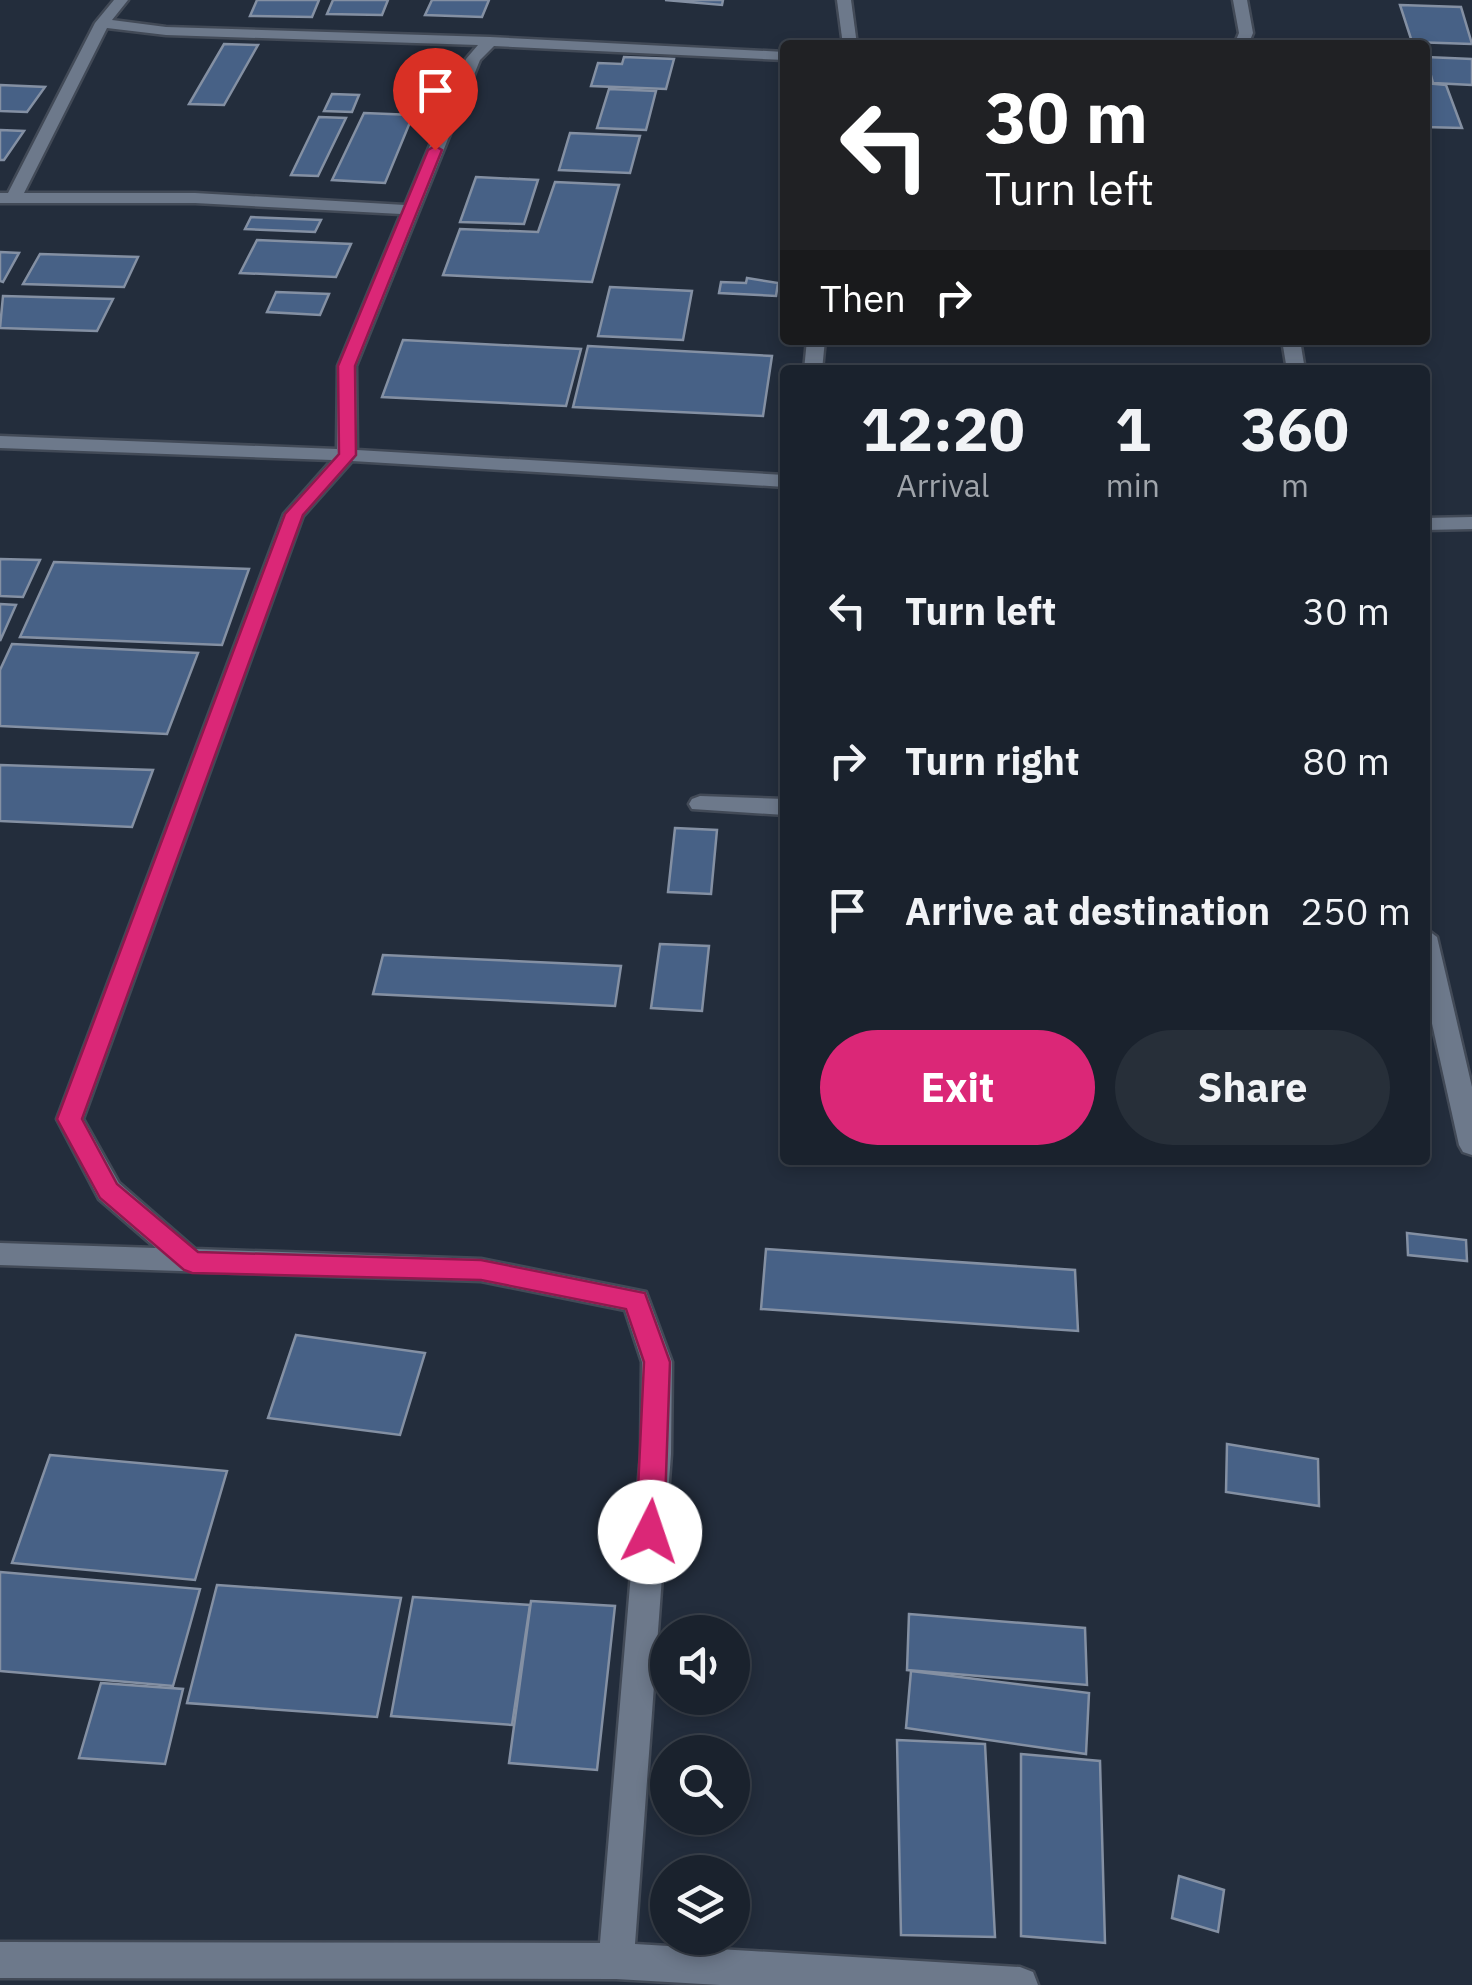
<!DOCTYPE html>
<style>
body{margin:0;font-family:"IBM Plex Sans",sans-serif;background:#272f39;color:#f1f3f6;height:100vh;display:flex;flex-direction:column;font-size:38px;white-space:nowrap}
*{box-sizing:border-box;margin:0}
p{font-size:32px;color:#9fa4aa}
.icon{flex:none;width:55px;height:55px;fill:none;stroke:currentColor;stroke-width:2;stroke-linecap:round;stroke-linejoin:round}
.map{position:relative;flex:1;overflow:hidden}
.sheet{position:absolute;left:780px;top:365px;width:650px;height:800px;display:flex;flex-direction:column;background:#1a222d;border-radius:10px;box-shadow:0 5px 15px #0003,0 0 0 2px #383f49}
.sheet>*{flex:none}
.hud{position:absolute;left:780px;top:40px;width:650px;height:305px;border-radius:10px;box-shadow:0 5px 15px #0003,0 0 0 2px #383f49;background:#202124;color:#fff;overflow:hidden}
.tools{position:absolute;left:650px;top:1615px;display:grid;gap:20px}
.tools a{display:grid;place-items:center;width:100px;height:100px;border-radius:50%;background:#1a222d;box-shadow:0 5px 15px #0003,0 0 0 2px #383f49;font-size:50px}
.pin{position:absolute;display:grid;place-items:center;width:85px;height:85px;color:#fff;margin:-102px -42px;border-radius:50% 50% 50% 0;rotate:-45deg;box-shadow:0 0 10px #0007}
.pin .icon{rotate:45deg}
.me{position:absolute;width:110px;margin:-55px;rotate:4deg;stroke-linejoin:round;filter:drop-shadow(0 0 8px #0008)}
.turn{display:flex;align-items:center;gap:35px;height:210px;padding:0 40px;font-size:45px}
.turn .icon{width:130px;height:130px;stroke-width:2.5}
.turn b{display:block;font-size:70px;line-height:85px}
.then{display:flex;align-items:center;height:95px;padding:0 40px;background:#0003;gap:20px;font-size:38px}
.eta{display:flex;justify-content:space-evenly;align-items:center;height:170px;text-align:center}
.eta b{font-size:60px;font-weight:800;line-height:70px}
.button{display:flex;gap:20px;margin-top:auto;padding:20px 40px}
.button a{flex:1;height:115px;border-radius:60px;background:#db2777;color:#fff;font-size:40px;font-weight:800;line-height:115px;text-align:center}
.button a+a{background:#272f39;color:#f1f3f6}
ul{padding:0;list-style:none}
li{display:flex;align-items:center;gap:30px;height:150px;padding:0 40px}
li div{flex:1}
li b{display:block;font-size:38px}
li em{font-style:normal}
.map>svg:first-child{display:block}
.building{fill:#476186;stroke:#8490a3;stroke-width:2.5}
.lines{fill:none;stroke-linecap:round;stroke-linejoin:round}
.minor-casing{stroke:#424a57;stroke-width:5}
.minor{fill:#6d798b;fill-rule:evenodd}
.route{fill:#db2777;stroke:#8e194d;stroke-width:2.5}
</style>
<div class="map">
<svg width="1472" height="1985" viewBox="0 0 1472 1985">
<rect width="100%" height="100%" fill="#232d3c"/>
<g class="building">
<polygon points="257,0 319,0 312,17 250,16"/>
<polygon points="333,0 388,0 382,15 327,14"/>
<polygon points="432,0 489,0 482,17 425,15"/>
<polygon points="665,0 723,0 722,5"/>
<polygon points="1400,5 1461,7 1472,44 1412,42"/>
<polygon points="224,44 258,45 224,105 189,104"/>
<polygon points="624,57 674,59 666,89 591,86 598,63 622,64"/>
<polygon points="1426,57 1472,59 1472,85 1433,83"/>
<polygon points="1425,83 1446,85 1462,128 1425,127"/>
<polygon points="0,85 45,87 27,112 0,111"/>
<polygon points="609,89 656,91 646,130 597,128"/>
<polygon points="332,94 359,95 352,112 324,111"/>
<polygon points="364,113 413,115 385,183 332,180"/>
<polygon points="319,117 346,118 318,176 291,175"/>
<polygon points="0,130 24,131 4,160 0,160"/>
<polygon points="570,133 640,136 630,173 559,170"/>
<polygon points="476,177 538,180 524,224 460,222"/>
<polygon points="555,182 619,185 592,282 443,275 460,229 538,232"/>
<polygon points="251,217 321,220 315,232 245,229"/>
<polygon points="257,240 351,244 336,277 240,273"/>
<polygon points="0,252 19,253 3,282 0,281"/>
<polygon points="40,254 138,257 124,287 23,284"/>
<polygon points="747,278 778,283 776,296 719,293 721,282 746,283"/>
<polygon points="610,287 692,291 683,340 598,336"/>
<polygon points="276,292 329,294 320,315 267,312"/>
<polygon points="3,296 113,299 97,331 0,328"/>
<polygon points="403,340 581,349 566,406 382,397"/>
<polygon points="588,346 772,356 763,416 573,407"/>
<polygon points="0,559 40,560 23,597 0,596"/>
<polygon points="54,562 249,569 222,645 20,637"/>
<polygon points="0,604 16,605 0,641"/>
<polygon points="12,644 198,653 167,734 0,726 0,670"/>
<polygon points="0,765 153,770 132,827 0,821"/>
<polygon points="675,828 717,830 711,894 668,892"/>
<polygon points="660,944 709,946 702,1011 651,1008"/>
<polygon points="383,955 621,966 615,1006 373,994"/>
<polygon points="1407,1233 1466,1240 1467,1261 1408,1255"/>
<polygon points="766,1249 1075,1270 1078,1331 761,1309"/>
<polygon points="296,1335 425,1353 400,1435 268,1418"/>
<polygon points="1227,1444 1318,1459 1319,1506 1226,1492"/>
<polygon points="50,1455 227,1471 195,1580 12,1563"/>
<polygon points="0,1572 200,1589 173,1686 0,1671"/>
<polygon points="217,1585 401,1598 377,1717 187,1703"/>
<polygon points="413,1597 530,1605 512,1725 391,1716"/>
<polygon points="531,1601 615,1606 597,1770 509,1763"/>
<polygon points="909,1614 1085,1628 1087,1685 907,1670"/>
<polygon points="911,1671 1089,1693 1086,1754 906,1728"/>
<polygon points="101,1683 183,1689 165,1764 79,1758"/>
<polygon points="897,1740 985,1744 995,1937 901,1935"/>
<polygon points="1021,1754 1100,1761 1105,1943 1021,1936"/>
<polygon points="1179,1876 1224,1890 1218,1932 1172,1918"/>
</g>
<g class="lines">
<defs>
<g id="minor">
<path d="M114 0H128L112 20 166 27 490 37 785 52V60L494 46 480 60 356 366 357 450 785 475V487L352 461 303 516 83 1119 119 1183 195 1249 481 1259 646 1292 672 1362 671 1454 635 1944 1020 1967 1033 1972 1038 1985H720L616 1979 0 1978V1942L600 1943 641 1454 642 1362 625 1310 481 1281 0 1265V1243L156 1248 99 1199 57 1119 284 514 332 460 0 448V436L337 449 338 366 401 214 195 203H0V193H8L95 23ZM107 28 166 35 478 45 466 59 405 205 195 193H24Z"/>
<polygon points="837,0 851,0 857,45 843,45"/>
<polygon points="1233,0 1247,0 1253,33 1248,45 1234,45 1239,33"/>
<polygon points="807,340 825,340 822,370 804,370"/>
<polygon points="1282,340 1300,340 1305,370 1287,370"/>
<polygon points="1472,517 1472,529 1425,530 1425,518"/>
<polygon points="700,796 785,799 785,815 692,809 689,804 692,799"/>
<polygon points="1425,928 1437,937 1472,1087 1472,1155 1463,1152 1459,1145 1425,992"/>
</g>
</defs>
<use href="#minor" class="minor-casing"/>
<use href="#minor" class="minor"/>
</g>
<polygon class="route" points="435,146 442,150 355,366 356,455 303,515 82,1119 117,1184 198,1252 481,1260 645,1293 670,1362 664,1532 660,1541 650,1544 640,1541 636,1532 644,1362 626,1309 481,1280 192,1273 184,1270 100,1198 57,1119 285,514 339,454 338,366 428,150"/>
</svg>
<div class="tools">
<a><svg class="icon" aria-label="sound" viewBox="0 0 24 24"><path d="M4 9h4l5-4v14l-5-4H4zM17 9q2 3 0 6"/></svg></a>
<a><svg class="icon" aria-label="search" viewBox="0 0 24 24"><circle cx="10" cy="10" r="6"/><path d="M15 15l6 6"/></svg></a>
<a><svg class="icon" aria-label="layers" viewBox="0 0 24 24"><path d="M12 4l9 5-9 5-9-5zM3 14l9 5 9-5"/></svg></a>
</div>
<div class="pin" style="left:435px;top:150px;background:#d93025"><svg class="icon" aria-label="arrive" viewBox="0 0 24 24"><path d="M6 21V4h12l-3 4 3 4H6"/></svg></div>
<svg class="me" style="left:650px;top:1532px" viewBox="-20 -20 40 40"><circle r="19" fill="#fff"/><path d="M0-13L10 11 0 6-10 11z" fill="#db2777"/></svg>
<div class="hud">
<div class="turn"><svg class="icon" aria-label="left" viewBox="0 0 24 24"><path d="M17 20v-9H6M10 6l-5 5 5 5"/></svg><div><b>30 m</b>Turn left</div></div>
<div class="then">Then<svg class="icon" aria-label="right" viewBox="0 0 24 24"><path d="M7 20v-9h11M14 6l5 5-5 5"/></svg></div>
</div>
<section class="sheet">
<div class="eta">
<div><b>12:20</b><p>Arrival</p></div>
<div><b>1</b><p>min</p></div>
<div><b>360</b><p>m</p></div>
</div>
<ul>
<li><svg class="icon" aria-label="left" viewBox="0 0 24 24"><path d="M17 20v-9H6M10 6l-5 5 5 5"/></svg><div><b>Turn left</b></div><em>30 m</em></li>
<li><svg class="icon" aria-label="right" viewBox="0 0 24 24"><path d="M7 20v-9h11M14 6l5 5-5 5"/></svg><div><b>Turn right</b></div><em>80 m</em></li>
<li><svg class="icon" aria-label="arrive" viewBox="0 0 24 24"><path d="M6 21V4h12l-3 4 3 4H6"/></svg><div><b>Arrive at destination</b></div><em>250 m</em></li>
</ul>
<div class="button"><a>Exit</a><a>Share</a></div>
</section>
</div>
